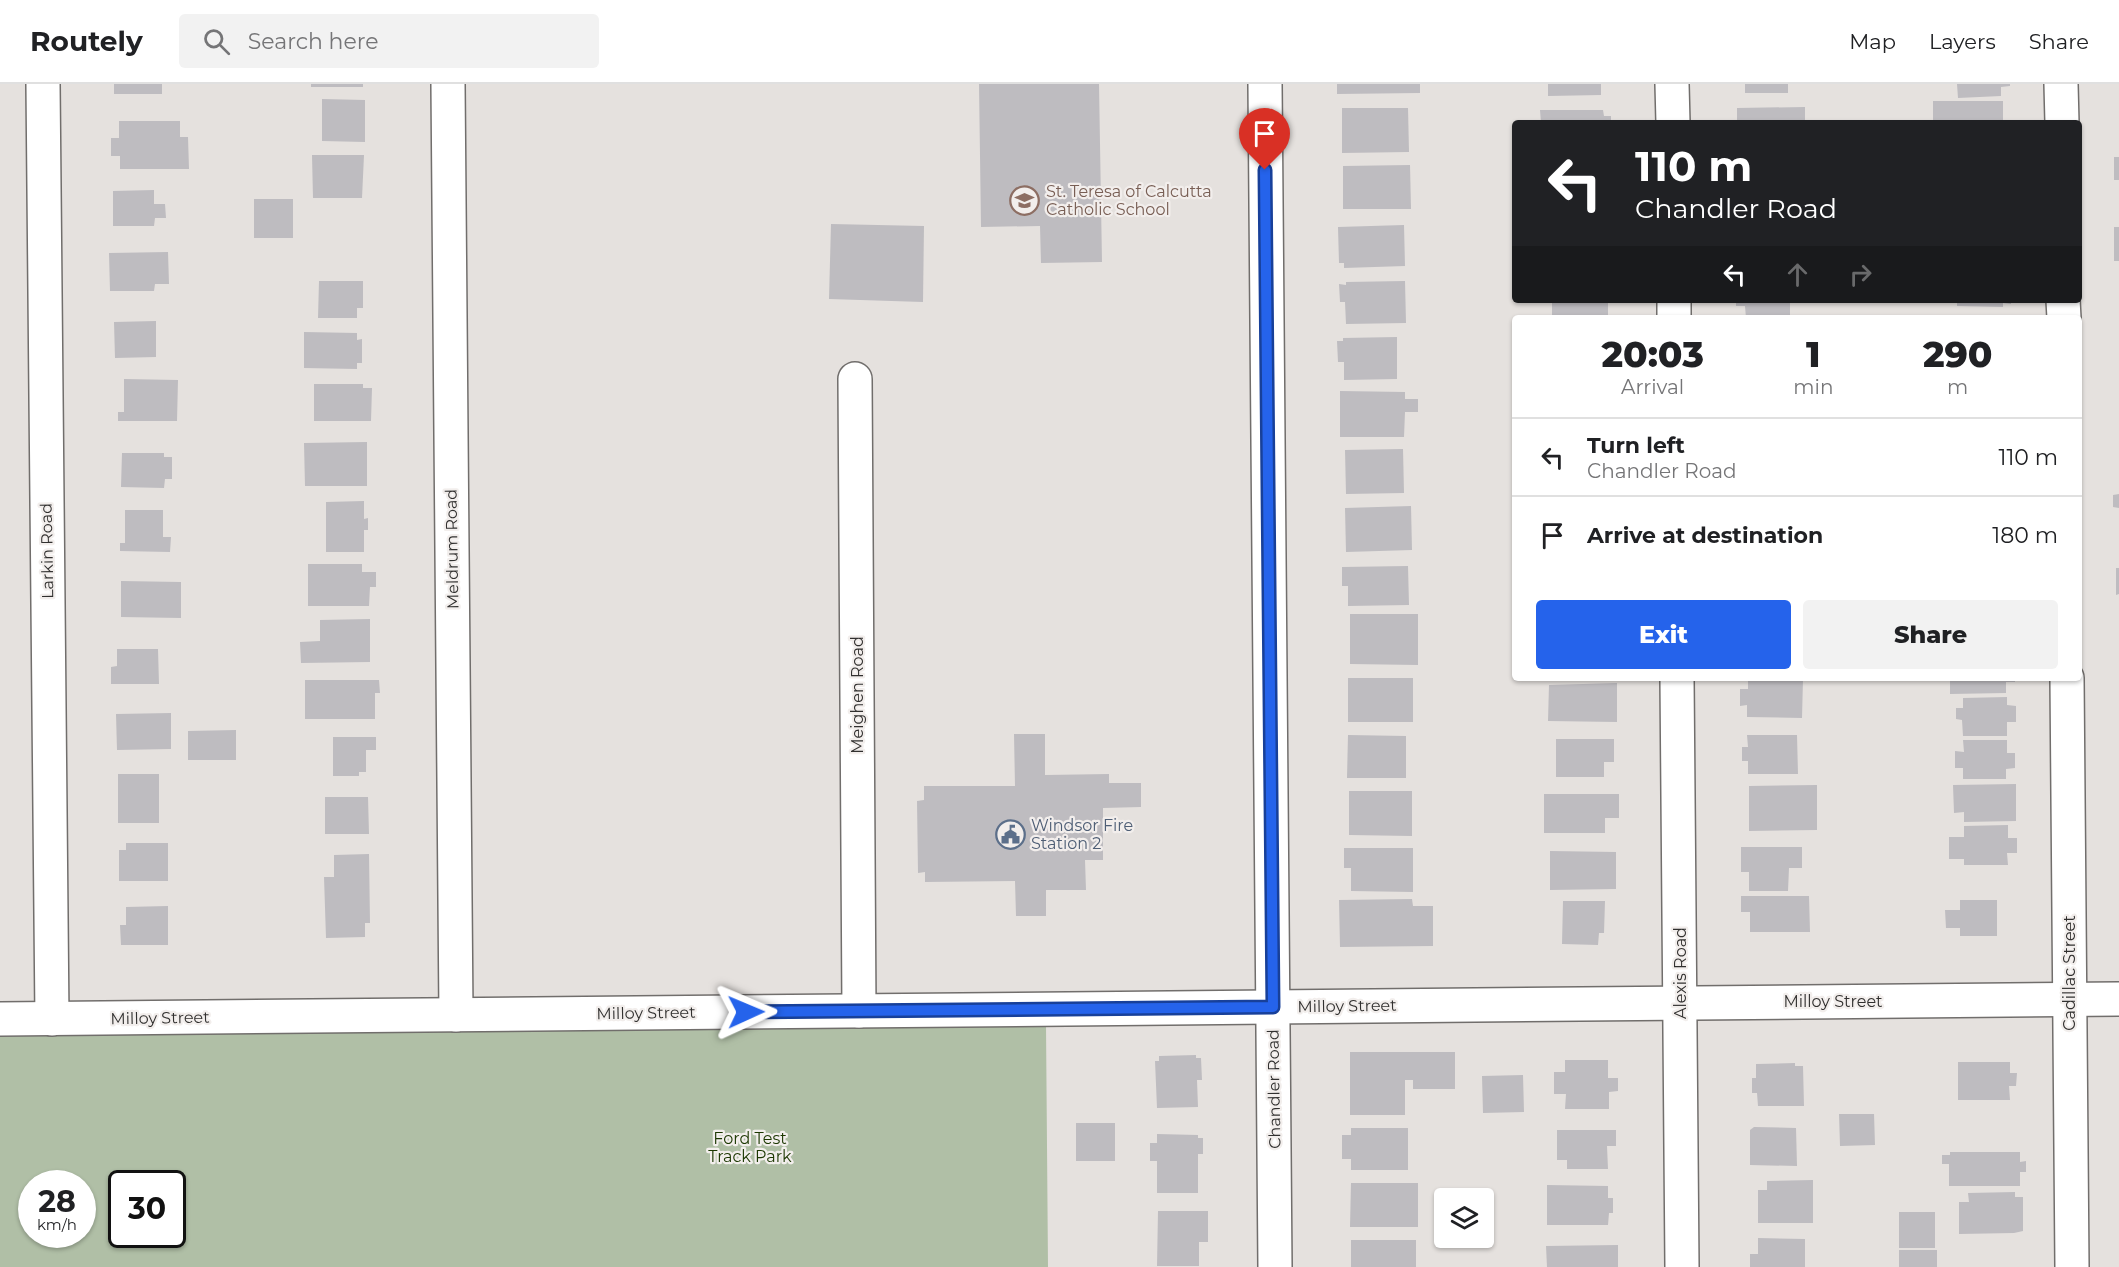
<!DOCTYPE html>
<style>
body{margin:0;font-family:Montserrat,sans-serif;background:#f2f2f2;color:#202124;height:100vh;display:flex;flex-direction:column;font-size:22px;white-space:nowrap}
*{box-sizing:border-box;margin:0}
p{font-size:20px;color:#757577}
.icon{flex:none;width:33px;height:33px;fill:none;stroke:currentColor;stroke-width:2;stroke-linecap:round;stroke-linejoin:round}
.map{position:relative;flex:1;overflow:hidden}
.drawer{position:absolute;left:1512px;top:231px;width:570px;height:366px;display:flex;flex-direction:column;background:#fff;border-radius:6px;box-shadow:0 2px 4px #0004}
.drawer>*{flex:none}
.banner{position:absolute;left:1512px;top:36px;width:570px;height:183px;border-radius:6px;box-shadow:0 2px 4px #0004;background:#202124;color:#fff;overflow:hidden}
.controls{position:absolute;left:1434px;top:1104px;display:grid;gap:12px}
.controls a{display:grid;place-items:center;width:60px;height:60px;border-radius:6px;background:#fff;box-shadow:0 2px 4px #0004;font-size:30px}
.speed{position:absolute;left:18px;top:1086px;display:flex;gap:12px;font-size:30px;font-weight:700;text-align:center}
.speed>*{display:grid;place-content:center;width:78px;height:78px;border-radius:50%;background:#fff;box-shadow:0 2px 4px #0004;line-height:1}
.speed small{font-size:15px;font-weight:400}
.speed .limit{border:3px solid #111;border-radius:9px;background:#fff;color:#111}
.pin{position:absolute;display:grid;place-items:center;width:51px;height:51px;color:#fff;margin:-62px -26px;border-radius:50% 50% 50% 0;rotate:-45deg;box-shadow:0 0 6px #0007}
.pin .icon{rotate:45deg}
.me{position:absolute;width:66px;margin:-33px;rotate:89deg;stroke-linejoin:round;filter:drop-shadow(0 0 4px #0008)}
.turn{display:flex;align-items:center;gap:21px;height:126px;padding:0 24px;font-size:27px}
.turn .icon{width:78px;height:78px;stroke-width:2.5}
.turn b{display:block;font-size:42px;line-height:51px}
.lanes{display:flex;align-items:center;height:57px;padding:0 24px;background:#0003;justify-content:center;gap:30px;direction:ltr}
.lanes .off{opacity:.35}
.eta{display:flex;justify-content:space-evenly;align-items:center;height:102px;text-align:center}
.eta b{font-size:36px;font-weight:800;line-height:42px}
.action{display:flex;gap:12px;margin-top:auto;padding:12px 24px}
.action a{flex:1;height:69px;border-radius:6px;background:#2563eb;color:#fff;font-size:24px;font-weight:800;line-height:69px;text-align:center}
.action a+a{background:#f2f2f2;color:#202124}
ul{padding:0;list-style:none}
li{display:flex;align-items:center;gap:18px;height:78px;padding:0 24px;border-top:2px solid #e0e0e0}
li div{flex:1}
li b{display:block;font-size:22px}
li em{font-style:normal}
header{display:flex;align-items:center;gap:36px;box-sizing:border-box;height:84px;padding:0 30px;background:#fff;border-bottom:2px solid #e0e0e0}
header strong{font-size:28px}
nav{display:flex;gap:33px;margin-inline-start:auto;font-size:21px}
.search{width:420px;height:54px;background:#f2f2f2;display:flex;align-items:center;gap:15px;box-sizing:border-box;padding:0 21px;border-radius:6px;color:#757577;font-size:22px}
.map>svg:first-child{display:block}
.green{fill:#b0bfa6;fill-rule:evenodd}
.building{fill:#bebcc0}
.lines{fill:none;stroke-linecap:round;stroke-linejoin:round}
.minor-casing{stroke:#716e6c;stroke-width:36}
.minor{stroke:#fff;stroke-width:33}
.route-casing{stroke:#184099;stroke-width:15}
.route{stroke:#2563eb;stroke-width:10}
.labels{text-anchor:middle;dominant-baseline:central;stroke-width:4.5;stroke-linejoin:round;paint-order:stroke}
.education-label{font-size:16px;fill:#785e54;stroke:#f2eeec;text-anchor:start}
.street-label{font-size:16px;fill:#31302f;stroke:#f2eeec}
.service-label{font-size:16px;fill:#4e5e75;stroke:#f2eeec;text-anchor:start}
.park-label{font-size:16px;fill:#1b3700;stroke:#f2eeec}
</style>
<header>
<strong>Routely</strong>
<div class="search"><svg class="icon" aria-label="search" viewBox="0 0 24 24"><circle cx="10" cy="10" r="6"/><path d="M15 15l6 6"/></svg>Search here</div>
<nav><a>Map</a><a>Layers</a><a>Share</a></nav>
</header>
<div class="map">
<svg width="2119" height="1183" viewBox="0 0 2119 1183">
<rect width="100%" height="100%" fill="#e5e1de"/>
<path class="green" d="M1046 941 1048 1183H0V948ZM32 1100H82V1150H32ZM122 1100H172V1150H122Z"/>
<g class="building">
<rect x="114" y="0" width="48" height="10"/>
<rect x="311" y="0" width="52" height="3"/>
<polygon points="979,0 1099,0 1102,178 1041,179 1040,142 981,143"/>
<polygon points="1337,0 1420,0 1420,9 1337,10"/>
<polygon points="1548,0 1601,0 1601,11 1548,12"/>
<rect x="1745" y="0" width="43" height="9"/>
<polygon points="1957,0 2010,0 2010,2 2001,3 2001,12 1958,14"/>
<polygon points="322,15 365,16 365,58 322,57"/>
<rect x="1933" y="17" width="70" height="22"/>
<polygon points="1805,23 1805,39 1737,39 1737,24"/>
<polygon points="1342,24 1408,24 1409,68 1342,69"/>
<polygon points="1540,26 1603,26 1604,32 1611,32 1611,39 1541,39"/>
<polygon points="119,37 180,37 180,53 188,53 189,85 120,85 120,72 111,72 111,54 119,54"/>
<polygon points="312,71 364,71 362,114 313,114"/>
<rect x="2114" y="73" width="5" height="23"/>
<polygon points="1410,81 1411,125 1343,125 1343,82"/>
<polygon points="154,106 154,120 165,120 166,134 155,134 154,142 113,142 113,107"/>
<rect x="254" y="115" width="39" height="39"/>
<polygon points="831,140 924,142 923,218 829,215"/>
<polygon points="1404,141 1405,182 1344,184 1344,179 1339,179 1338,143"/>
<rect x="2114" y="143" width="5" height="34"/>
<polygon points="168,168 169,200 155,200 154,207 110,207 109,169"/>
<polygon points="319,197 363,197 363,224 357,224 357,234 318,234"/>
<polygon points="1405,197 1406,239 1346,240 1345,218 1340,218 1339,200 1346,201 1346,198"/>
<rect x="1552" y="216" width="56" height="18"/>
<polygon points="1736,216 1790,216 1790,234 1746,234 1745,222 1736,222"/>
<polygon points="1957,216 2011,216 2011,220 2003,219 2003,223 1957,222"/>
<polygon points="156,237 156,273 115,274 114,238"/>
<polygon points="304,248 357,249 357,256 362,255 362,279 357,279 357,285 304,284"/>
<polygon points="1397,253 1397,295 1344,296 1344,278 1338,278 1337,257 1343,257 1343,254"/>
<polygon points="124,295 178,296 177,337 118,337 118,328 124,328"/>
<polygon points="314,300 363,300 363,304 372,304 371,337 314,337"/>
<polygon points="1340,307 1405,308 1405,315 1418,315 1418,328 1405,328 1404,353 1340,353"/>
<polygon points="367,358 367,402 305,402 304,359"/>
<polygon points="1403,365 1404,409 1346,410 1345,366"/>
<polygon points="122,369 164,369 164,373 172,373 172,395 165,395 164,404 121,403"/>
<polygon points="2119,410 2119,424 2113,423 2113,411"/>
<polygon points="364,417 364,435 368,434 368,446 364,446 364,468 326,468 326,418"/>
<polygon points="1411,422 1412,466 1346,468 1345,424"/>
<polygon points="125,426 163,426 163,453 171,453 170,468 120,467 120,459 125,459"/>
<polygon points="308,480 362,480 362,488 376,488 376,503 370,503 369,522 308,522"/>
<polygon points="1408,482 1409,521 1348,522 1348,502 1342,502 1342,483"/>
<polygon points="2116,484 2119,484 2119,510 2116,511"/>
<polygon points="121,497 181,498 181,534 121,533"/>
<polygon points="1350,530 1418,530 1418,581 1350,580"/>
<polygon points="370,535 370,578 301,579 300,558 320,557 320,536"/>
<polygon points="117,565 158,565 159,600 111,600 111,583 117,582"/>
<rect x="1348" y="594" width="65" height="44"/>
<polygon points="1950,594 2015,594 2015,598 2006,598 2006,609 1950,610"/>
<polygon points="1748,595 1803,595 1802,634 1747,633 1747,621 1740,622 1740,605 1748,605"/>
<polygon points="305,596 379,596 380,609 375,609 375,635 305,635"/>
<polygon points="1617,599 1617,638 1548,637 1549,601"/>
<polygon points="2007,613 2007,621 2016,622 2016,638 2007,638 2007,652 1963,652 1962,636 1956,635 1956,624 1963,624 1963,614"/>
<polygon points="171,629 171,665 117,666 116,630"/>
<polygon points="236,646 236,676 188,676 188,647"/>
<polygon points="1014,650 1045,650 1045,691 1109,690 1109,699 1141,699 1141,723 1103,724 1103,776 1085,776 1086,806 1046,806 1046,832 1016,832 1015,797 925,798 925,788 918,789 917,717 924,716 924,702 1015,702"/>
<polygon points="1348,651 1406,652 1406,694 1347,694"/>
<polygon points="1747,651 1797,651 1798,690 1748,690 1748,677 1742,677 1742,663 1748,663"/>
<polygon points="333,653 376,653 376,666 366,666 366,688 359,688 359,692 333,692"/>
<polygon points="1556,655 1614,655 1614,678 1604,678 1604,693 1556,693"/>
<polygon points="1963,656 2007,656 2007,669 2015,669 2015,684 2006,685 2006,695 1963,695 1963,684 1955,684 1955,667 1964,668"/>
<rect x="118" y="690" width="41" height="49"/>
<polygon points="2016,700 2016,737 1964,738 1964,728 1954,729 1953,701"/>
<polygon points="1817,701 1817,746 1749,747 1749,702"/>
<polygon points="1349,707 1412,707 1412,752 1349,751"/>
<polygon points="1544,710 1619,710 1619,734 1605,734 1605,749 1544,749"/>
<polygon points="325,713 368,713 369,750 325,750"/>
<polygon points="2008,741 2008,754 2017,754 2017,769 2007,769 2008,781 1964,781 1964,775 1949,775 1949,753 1964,753 1964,742"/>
<polygon points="126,759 168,759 168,797 119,797 119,766 126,766"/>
<polygon points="1741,763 1802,763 1802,784 1789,784 1788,807 1749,807 1749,788 1741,788"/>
<polygon points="1344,764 1413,764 1413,808 1351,807 1351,784 1344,784"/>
<polygon points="1550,767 1616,768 1616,805 1550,806"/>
<polygon points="369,770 370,839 365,839 365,853 326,854 324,793 334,793 334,771"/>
<polygon points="1741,812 1809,812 1810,848 1750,848 1750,828 1741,828"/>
<polygon points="1412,815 1413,822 1433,822 1433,862 1340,863 1339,816"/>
<polygon points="1960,816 1997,816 1997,852 1960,852 1960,844 1946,844 1945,826 1960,826"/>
<polygon points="1563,817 1605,817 1604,849 1599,849 1598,861 1562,860"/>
<polygon points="168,822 168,861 121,861 120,841 126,841 126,823"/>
<polygon points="1350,968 1455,968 1455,1005 1413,1005 1413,996 1405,996 1405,1031 1350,1031"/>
<polygon points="1196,971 1196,974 1201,974 1202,996 1197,996 1198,1023 1157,1024 1155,977 1159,977 1159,972"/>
<polygon points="1565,976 1608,976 1608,994 1618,994 1618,1007 1609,1008 1609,1025 1565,1025 1566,1010 1554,1010 1554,988 1565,988"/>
<polygon points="1958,978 2010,978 2010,989 2017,989 2016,1002 2009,1002 2010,1016 1958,1016"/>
<polygon points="1795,979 1795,982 1803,982 1804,1022 1758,1022 1757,1009 1752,1009 1752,994 1756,994 1756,980"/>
<polygon points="1523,991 1524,1028 1483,1029 1482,992"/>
<polygon points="1839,1030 1874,1030 1875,1061 1840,1062"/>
<rect x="1076" y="1039" width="39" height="38"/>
<polygon points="1754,1043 1796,1044 1797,1082 1750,1081 1750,1046"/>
<polygon points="1351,1044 1408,1044 1408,1086 1351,1086 1351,1075 1342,1075 1342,1051 1351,1051"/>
<polygon points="1557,1046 1616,1046 1616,1062 1607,1062 1608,1085 1567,1085 1567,1076 1557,1076"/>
<polygon points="1157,1050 1198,1051 1198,1054 1203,1054 1203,1070 1198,1070 1198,1109 1157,1109 1157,1077 1150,1077 1150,1059 1157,1059"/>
<polygon points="1950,1068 2020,1068 2020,1078 2026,1077 2026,1088 2020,1088 2020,1102 1949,1102 1949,1080 1942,1080 1942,1071 1950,1071"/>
<polygon points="1813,1096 1813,1139 1758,1139 1758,1106 1767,1106 1767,1097"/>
<polygon points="1351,1099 1418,1099 1418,1143 1350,1143"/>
<polygon points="1547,1101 1608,1102 1608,1114 1613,1114 1613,1129 1609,1129 1608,1141 1547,1141"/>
<polygon points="2015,1108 2015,1113 2023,1113 2023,1147 2014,1149 1959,1150 1959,1118 1969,1118 1968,1109"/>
<polygon points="1158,1127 1208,1127 1208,1158 1199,1158 1199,1182 1157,1182"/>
<rect x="1899" y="1128" width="36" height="36"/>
<polygon points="1758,1154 1805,1155 1805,1183 1750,1183 1750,1170 1758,1170"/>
<rect x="1351" y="1156" width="65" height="27"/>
<polygon points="1618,1161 1618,1183 1547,1183 1546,1162"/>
<rect x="1899" y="1166" width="38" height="17"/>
</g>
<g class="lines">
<defs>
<g id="minor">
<polyline points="43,0 52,935"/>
<polyline points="448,0 456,931"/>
<polyline points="1265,0 1275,1183"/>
<polyline points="1672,0 1673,39"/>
<polyline points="2061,0 2062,39"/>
<polyline points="1674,216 1674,234"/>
<polyline points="2063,216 2064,234"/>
<polyline points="855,295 859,927"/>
<polyline points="1677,594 1682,1183"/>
<polyline points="2067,594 2072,1183"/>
<polyline points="0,935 2119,915"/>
</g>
</defs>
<use href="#minor" class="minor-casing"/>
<use href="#minor" class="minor"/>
</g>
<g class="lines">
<defs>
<polyline id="route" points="746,928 1273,923 1265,86"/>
</defs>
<use href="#route" class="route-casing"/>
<use href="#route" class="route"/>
</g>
<defs>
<symbol id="school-ring" viewBox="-11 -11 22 22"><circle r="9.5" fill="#f2eeec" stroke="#8d6e63" stroke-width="1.5"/><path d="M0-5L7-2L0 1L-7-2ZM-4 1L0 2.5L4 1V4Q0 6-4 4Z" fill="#8d6e63"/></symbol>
<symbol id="civic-ring" viewBox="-11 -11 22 22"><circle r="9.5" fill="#f2eeec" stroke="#5c6f8a" stroke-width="1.5"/><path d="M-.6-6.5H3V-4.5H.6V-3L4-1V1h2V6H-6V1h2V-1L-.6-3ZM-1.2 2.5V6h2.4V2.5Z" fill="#5c6f8a"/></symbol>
</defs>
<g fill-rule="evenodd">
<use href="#school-ring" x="1008" y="100" width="33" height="33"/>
<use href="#civic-ring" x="994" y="734" width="33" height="33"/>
</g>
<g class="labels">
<g class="education-label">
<text x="1046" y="107">St. Teresa of Calcutta<tspan x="1046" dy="18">Catholic School</tspan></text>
</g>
<g class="street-label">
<text transform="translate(452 465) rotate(-91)">Meldrum Road</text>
<text transform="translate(47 467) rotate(-91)">Larkin Road</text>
<text transform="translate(857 611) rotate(-90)">Meighen Road</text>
<text transform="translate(1680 889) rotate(-90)">Alexis Road</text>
<text transform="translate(2069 889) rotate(-90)">Cadillac Street</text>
<text x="1833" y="917">Milloy Street</text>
<text transform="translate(1347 922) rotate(-1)">Milloy Street</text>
<text transform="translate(646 929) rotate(-1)">Milloy Street</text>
<text transform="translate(160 934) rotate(-1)">Milloy Street</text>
<text transform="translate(1274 1005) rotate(-91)">Chandler Road</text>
</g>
<g class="service-label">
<text x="1031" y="741">Windsor Fire<tspan x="1031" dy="18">Station 2</tspan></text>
</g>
<g class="park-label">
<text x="750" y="1054">Ford Test<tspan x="750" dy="18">Track Park</tspan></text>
</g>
</g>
</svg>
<div class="controls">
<a><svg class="icon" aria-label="layers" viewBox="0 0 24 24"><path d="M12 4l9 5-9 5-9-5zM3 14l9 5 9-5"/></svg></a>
</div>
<div class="speed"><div>28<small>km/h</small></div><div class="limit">30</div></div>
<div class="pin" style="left:1265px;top:86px;background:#d93025"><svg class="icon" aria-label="arrive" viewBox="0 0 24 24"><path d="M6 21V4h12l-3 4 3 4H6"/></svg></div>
<svg class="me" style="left:746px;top:928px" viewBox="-20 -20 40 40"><path d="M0-17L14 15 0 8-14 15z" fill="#2563eb" stroke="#fff" stroke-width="4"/></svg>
<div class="banner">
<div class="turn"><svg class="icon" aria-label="left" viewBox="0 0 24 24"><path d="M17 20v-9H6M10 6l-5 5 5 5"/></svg><div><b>110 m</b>Chandler Road</div></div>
<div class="lanes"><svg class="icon" aria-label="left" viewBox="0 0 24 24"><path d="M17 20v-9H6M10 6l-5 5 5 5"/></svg><svg class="icon off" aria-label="ahead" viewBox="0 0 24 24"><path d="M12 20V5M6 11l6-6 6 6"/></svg><svg class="icon off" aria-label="right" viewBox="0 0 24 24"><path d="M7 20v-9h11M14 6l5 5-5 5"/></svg></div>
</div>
<section class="drawer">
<div class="eta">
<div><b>20:03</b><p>Arrival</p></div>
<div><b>1</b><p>min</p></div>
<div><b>290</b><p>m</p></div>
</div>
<ul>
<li><svg class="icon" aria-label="left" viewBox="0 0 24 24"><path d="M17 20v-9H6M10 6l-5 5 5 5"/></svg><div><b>Turn left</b><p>Chandler Road</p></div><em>110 m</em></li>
<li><svg class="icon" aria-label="arrive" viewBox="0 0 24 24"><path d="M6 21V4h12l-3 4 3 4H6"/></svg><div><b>Arrive at destination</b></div><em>180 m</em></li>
</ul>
<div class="action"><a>Exit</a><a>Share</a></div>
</section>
</div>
